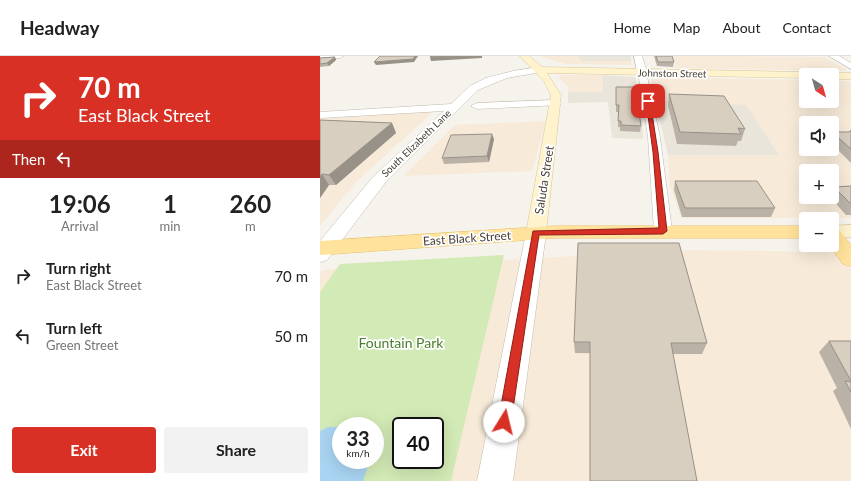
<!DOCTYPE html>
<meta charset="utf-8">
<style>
body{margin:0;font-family:Lato,sans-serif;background:#f2f2f2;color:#222;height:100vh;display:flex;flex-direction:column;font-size:15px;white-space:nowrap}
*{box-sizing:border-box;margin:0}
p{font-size:13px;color:#767676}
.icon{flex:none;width:22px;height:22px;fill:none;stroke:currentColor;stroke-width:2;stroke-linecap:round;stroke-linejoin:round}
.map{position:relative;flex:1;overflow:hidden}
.details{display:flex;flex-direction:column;background:#fff;width:320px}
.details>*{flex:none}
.guide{background:#d93025;color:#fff;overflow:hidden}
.needle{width:26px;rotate:143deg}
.fabs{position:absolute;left:479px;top:12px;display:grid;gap:8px}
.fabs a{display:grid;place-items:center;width:40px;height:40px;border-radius:4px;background:#fff;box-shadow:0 4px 16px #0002;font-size:20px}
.speed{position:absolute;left:12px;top:361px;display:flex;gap:8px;font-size:20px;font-weight:700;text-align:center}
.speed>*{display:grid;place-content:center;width:52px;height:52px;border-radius:50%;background:#fff;box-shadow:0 4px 16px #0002;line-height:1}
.speed small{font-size:10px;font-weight:400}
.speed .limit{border:2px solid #111;border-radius:6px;background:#fff;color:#111}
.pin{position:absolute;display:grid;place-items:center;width:34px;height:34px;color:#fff;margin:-17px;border-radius:8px;box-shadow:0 2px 6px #0006}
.me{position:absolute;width:44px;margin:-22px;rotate:9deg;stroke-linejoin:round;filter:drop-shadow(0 0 3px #0008)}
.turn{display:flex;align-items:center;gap:14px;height:84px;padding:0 12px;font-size:18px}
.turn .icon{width:52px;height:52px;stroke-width:2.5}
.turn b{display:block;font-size:28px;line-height:34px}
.then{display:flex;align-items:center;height:38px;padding:0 12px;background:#0003;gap:8px;font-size:15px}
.eta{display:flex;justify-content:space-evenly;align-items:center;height:68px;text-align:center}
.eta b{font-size:24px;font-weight:700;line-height:28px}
.primary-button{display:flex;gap:8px;margin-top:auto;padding:8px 12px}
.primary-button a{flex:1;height:46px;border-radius:4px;background:#d93025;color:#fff;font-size:16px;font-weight:700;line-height:46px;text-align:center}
.primary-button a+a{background:#f2f2f2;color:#222}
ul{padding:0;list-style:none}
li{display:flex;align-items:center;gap:12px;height:60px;padding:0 12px}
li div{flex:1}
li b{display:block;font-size:15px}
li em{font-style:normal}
header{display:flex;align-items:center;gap:24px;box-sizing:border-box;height:56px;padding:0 20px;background:#fff;border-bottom:1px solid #e0e0e0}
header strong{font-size:19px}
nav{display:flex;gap:22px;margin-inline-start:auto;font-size:14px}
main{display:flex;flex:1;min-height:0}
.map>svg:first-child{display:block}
.residential{fill:#eae5da}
.commercial{fill:#f7ead8;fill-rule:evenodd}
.green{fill:#d2eab5;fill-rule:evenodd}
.water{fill:#a9d4f2}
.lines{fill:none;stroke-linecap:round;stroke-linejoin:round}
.minor-casing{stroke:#c2bbae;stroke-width:1}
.tertiary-casing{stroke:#c2bbae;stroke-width:1}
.secondary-casing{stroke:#d6c79b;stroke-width:1}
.primary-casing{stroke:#e6c16a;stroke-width:1}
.minor{fill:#fff;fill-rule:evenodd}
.tertiary{fill:#fff;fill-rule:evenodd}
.secondary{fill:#fff3cd;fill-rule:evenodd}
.primary{fill:#ffe39c;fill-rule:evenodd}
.wall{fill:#bab2a6}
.shaded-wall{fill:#979187}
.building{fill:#d8cfc1;stroke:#979187}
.route{fill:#d93025;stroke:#8d1f18}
.labels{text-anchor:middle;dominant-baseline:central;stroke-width:3.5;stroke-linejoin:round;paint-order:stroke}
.far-street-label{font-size:10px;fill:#4b4439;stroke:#fff}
.street-label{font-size:12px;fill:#4b4439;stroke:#fff}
.near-park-label{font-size:14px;fill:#4a7f2a;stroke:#fff}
</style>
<header>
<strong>Headway</strong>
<nav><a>Home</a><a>Map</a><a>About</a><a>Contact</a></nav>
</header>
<main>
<section class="details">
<div class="guide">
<div class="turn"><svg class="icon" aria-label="right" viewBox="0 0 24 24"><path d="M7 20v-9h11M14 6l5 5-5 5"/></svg><div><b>70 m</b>East Black Street</div></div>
<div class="then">Then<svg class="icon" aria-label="left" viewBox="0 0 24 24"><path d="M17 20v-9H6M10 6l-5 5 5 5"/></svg></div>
</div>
<div class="eta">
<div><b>19:06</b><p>Arrival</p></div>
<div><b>1</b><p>min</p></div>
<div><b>260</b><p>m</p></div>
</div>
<ul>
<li><svg class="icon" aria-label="right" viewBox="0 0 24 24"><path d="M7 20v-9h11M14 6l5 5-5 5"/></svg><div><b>Turn right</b><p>East Black Street</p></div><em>70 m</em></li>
<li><svg class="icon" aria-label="left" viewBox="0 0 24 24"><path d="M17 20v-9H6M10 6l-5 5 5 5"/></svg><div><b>Turn left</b><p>Green Street</p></div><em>50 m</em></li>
</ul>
<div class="primary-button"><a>Exit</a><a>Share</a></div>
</section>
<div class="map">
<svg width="531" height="425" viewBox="0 0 531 425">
<rect width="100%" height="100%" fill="#f6f3ec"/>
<g class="residential">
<polygon points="257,0 311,0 311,5 261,5"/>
<polygon points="282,19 315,21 322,57 323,83 292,82 288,46 248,47 248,36 283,35"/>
<polygon points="335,44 426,48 460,100 348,99"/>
</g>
<g class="commercial">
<polygon points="218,0 257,0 262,5 311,5 312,9 246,8"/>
<polygon points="353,0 505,1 527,14 522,15 356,12"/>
<polygon points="243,19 282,19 283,36 248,36 248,31 238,21"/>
<path d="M331 21 486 24V45H512V25H531V162H361L350 130 348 99H460L426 49 335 44ZM486 67H512V93H486ZM486 115H512V141H486Z"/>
<polygon points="107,55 111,58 36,126 0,170 0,63"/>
<polygon points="226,65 212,115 83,120 135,69"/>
<path d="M368 194 531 196V425H0V218L3 214ZM21 370H55V404H21ZM81 370H115V404H81Z"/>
</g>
<path class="green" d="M184 199 131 425H0V236L20 208ZM21 370H55V404H21ZM81 370H115V404H81Z"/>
<polygon class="water" points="8,371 21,371 21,404 46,404 47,413 43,425 0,425 0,375"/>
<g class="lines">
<defs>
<g id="minor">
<polygon points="0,0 24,0 20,2 0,3"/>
<polygon points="509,0 519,0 531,7 531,13"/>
<polygon points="219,11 222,12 222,16 187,22 158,34 65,127 7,204 0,206 0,185 53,121 124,55 0,62 0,56 131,48 150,30 166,22 193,15"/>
<polygon points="322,13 326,16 340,81 352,175 350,179 343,181 336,179 334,175 328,81 318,16"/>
<polygon points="236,44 241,47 240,49 157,53 151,50 157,47"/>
</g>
<g id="tertiary">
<polygon points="314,0 322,0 327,16 325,18 319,18 317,16"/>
<polygon points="216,171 223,173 226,177 193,425 157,425 206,177 209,173"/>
</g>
<g id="secondary">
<polygon points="200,0 209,0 222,11 486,16 491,19 486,19 486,22 227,17 241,39 226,177 223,181 216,183 209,181 206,177 231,39 224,25"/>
<polygon points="512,17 531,17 531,23 512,23 512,19 508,19"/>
<polygon points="531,169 531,181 512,182 512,170"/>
</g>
<g id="primary">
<polygon points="235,170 486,170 486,182 235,182 0,199 0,185"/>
<polygon points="512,173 519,174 531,189 531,210 523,208 509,189 512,189"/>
</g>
</defs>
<use href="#minor" class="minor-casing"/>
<use href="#tertiary" class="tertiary-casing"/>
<use href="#secondary" class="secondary-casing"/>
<use href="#primary" class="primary-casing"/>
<use href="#minor" class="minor"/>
<use href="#tertiary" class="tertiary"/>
<use href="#secondary" class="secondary"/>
<use href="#primary" class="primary"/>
</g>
<g class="wall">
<polygon points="334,0 352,0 354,6 353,11 337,10"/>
<polygon points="15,1 16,4 9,10 0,11 0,2"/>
<polygon points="296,31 321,70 320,76 300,75 300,71 298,71 298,56 296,56"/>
<polygon points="349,38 425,73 421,85 418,85 416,90 357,88 348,49"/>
<polygon points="0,64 72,67 76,77 16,129 9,129 0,142"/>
<polygon points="531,74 531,107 512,88 512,76 529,76"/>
<polygon points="174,83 169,106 124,108 122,102"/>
<polygon points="355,125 455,152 451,161 362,161 354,134"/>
<polygon points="531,130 531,159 526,159 510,141 512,141 512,134 514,131"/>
<polygon points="509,285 531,285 531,373 513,335 517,332 499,296"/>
<polygon points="254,286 387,287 382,298 353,298 255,297"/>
</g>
<g class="shaded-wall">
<polygon points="95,0 98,0 94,6 56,9 54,6"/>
<polygon points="133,0 162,0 162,2 111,5 110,1"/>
<polygon points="15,1 16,4 9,10 7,7"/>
<polygon points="72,67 76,77 16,129 9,119"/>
<polygon points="172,78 174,83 169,106 167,100"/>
<polygon points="2,118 9,129 0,142 0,121"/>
</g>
<g class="building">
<polygon points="60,0 95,0 93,3 54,6"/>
<polygon points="113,0 133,0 110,1"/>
<polygon points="336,0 352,0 354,6 338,6"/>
<polygon points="15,1 7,7 0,8 0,2"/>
<polygon points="296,31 315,31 321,70 301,69 301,65 298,65 299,49 296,49"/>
<polygon points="349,38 404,40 425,73 418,72 421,78 360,76"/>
<polygon points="0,64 72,67 9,119 2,118 0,121"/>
<polygon points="531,74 531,93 512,76 529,76"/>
<polygon points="172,78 167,100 122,102 131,79"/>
<polygon points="355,125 437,125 455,152 365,152"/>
<polygon points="531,130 531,148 514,131"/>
<polygon points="258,187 359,187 387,287 351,287 377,425 270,425 270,286 254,286"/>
<polygon points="509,285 531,285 531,325"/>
<polygon points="525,325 531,326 531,336"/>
</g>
<polygon class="route" points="328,44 330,45 338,96 347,175 343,178 219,179 191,366 189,370 184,372 180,370 178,366 213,175 339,172 333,96 326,45"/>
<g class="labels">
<g class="far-street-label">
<text transform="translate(352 17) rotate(1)">Johnston Street</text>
<text transform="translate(96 87) rotate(-44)">South Elizabeth Lane</text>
</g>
<g class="street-label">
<text transform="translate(224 124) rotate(-81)">Saluda Street</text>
<text transform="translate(147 182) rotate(-4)">East Black Street</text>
</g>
<g class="near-park-label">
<text x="81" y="286">Fountain Park</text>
</g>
</g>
</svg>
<div class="fabs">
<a><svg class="needle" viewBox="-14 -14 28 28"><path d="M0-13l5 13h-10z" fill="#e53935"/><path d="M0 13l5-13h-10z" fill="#767676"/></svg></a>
<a><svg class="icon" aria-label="sound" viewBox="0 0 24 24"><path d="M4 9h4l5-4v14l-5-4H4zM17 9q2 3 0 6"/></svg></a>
<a>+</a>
<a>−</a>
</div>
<div class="speed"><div>33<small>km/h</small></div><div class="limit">40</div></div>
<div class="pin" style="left:328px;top:45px;background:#d93025"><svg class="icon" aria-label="arrive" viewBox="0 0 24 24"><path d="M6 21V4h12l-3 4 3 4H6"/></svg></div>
<svg class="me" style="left:184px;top:366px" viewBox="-20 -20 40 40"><circle r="19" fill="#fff"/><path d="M0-13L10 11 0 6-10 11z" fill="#d93025"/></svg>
</div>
</main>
